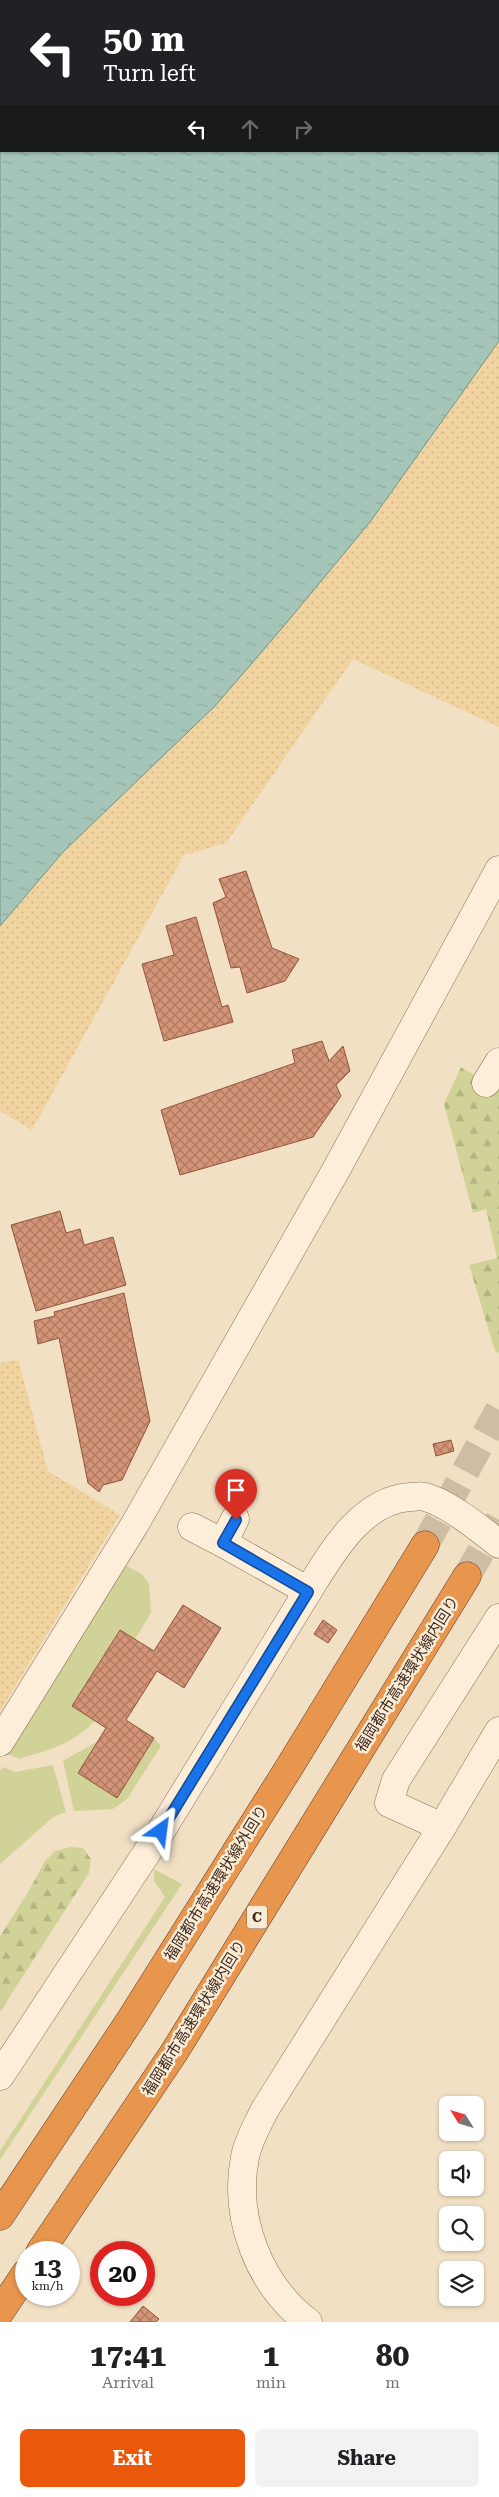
<!DOCTYPE html>
<meta charset="utf-8">
<style>
body{margin:0;font-family:"Roboto Serif","Noto Sans JP",serif;background:#f2f2f2;color:#202124;height:100vh;display:flex;flex-direction:column;font-size:19px;white-space:nowrap}
*{box-sizing:border-box;margin:0}
p{font-size:16px;color:#757577}
.icon{flex:none;width:28px;height:28px;fill:none;stroke:currentColor;stroke-width:2;stroke-linecap:round;stroke-linejoin:round}
.map{position:relative;height:2322px;overflow:hidden}
.side{display:flex;flex-direction:column;background:#fff;flex:1}
.side>*{flex:none}
.top-card{position:absolute;left:0px;top:0px;width:500px;height:152px;box-shadow:0 1px 4px #0004;background:#202124;color:#fff;overflow:hidden}
.needle{width:32px;rotate:307deg}
.buttons{position:absolute;left:439px;top:2096px;display:grid;gap:10px}
.buttons a{display:grid;place-items:center;width:45px;height:45px;border-radius:8px;background:#fff;box-shadow:0 1px 4px #0004;font-size:25px}
.speed{position:absolute;left:15px;top:2241px;display:flex;gap:10px;font-size:25px;font-weight:700;text-align:center}
.speed>*{display:grid;place-content:center;width:65px;height:65px;border-radius:50%;background:#fff;box-shadow:0 1px 4px #0004;line-height:1}
.speed small{font-size:12px;font-weight:400}
.speed .limit{border:8px solid #d22;background:#fff;color:#111}
.pin{position:absolute;display:grid;place-items:center;width:42px;height:42px;color:#fff;margin:-51px -21px;border-radius:50% 50% 50% 0;rotate:-45deg;box-shadow:0 0 5px #0007}
.pin .icon{rotate:45deg}
.me{position:absolute;width:55px;margin:-28px;rotate:31deg;stroke-linejoin:round;filter:drop-shadow(0 0 4px #0008)}
.turn{display:flex;align-items:center;gap:18px;height:105px;padding:0 20px;font-size:22px}
.turn .icon{width:65px;height:65px;stroke-width:2.5}
.turn b{display:block;font-size:35px;line-height:42px}
.lanes{display:flex;align-items:center;height:48px;padding:0 20px;background:#0003;justify-content:center;gap:25px;direction:ltr}
.lanes .off{opacity:.35}
.eta{display:flex;justify-content:space-evenly;align-items:center;height:85px;text-align:center}
.eta b{font-size:30px;font-weight:700;line-height:35px}
.button{display:flex;gap:10px;margin-top:auto;padding:10px 20px}
.button a{flex:1;height:58px;border-radius:8px;background:#ea580c;color:#fff;font-size:20px;font-weight:700;line-height:58px;text-align:center}
.button a+a{background:#f2f2f2;color:#202124}
.map>svg:first-child{display:block}
.green{fill:#d1d297}
.forest{fill:url(#forest-firs)}
.sand{fill:url(#sand-dots)}
.water{fill:url(#water-ripples);stroke:#6c9586;fill-rule:evenodd}
.building{fill:url(#building-cross-hatch);stroke:#90553c}
.lines{fill:none;stroke-linecap:round;stroke-linejoin:round}
.highway-tunnel{stroke:#cebca3;stroke-width:28;stroke-dasharray:28 14;stroke-linecap:butt}
.minor-casing{stroke:#8f7058;stroke-width:29}
.highway-casing{stroke:#5d3e2d;stroke-width:29}
.minor{stroke:#fceed9;stroke-width:28}
.highway{stroke:#e8954e;stroke-width:28}
.route-casing{stroke:#114b97;stroke-width:12}
.route{stroke:#1a73e8;stroke-width:9}
.labels{text-anchor:middle;dominant-baseline:central;stroke-width:5;stroke-linejoin:round;paint-order:stroke}
.shield{fill:#f9ebd5;stroke:#766455;stroke-width:1}
.shield-label{font-size:14px;font-weight:bold;fill:#3e2a1e}
.street-label{font-size:15px;fill:#3e2a1e;stroke:#f9ebd5}
</style>
<div class="map">
<svg width="499" height="2322" viewBox="0 0 499 2322">
<defs>
<pattern id="forest-firs" width="22" height="20" patternUnits="userSpaceOnUse" patternTransform="scale(1.25)"><rect width="22" height="20" fill="#d1d297"/><path d="M5 1l3.5 6h-7zM16 11l3.5 6h-7z" fill="#b4b482"/></pattern>
<pattern id="sand-dots" width="8" height="8" patternUnits="userSpaceOnUse" patternTransform="scale(1.25)"><rect width="8" height="8" fill="#f0d39f"/><path d="M2 2h.1M6 6h.1" fill="none" stroke="#cfb588" stroke-width="1.8" stroke-linecap="round"/></pattern>
<pattern id="water-ripples" width="26" height="14" patternUnits="userSpaceOnUse" patternTransform="scale(1.25)"><rect width="26" height="14" fill="#a6c5b9"/><path d="M2 4q2-2 4 0t4 0M15 11q2-2 4 0t4 0" fill="none" stroke="#90a99f"/></pattern>
<pattern id="building-cross-hatch" width="8" height="8" patternUnits="userSpaceOnUse" patternTransform="scale(1.25)"><rect width="8" height="8" fill="#d49477"/><path d="M0 0l8 8M0 8l8-8" fill="none" stroke="#ad7961"/></pattern>
</defs>
<rect width="100%" height="100%" fill="#f2e0c4"/>
<g class="green">
<path d="M125 1565 142 1574 149 1584 151 1613 135 1639 119 1630 72 1706 95 1721C71 1745 51 1749 19 1759L7 1754Z"/>
<polygon points="154,1738 161,1746 127,1799 113,1809 74,1811 63,1761 98,1741 78,1773 117,1798"/>
<polygon points="53,1765 66,1812 53,1817 0,1864 0,1771 3,1767 15,1772"/>
<polygon points="154,1869 182,1884 0,2160 0,2151 165,1897 154,1881"/>
</g>
<g class="forest">
<polygon points="461,1067 499,1090 499,1353 495,1351 469,1265 497,1258 486,1209 473,1213 444,1104"/>
<polygon points="71,1847 83,1848 91,1859 89,1873 0,2012 0,1936 27,1894 45,1861 55,1851"/>
</g>
<g class="sand">
<polygon points="499,341 499,727 353,659 226,843 184,855 32,1130 0,1111 0,926 63,852 370,522"/>
<polygon points="18,1359 48,1471 120,1515 0,1711 0,1363"/>
</g>
<path class="water" d="M0 0H499V341L370 522 283 627 215 706 63 852 0 926ZM1 1H499V151H1Z"/>
<g class="building">
<polygon points="246,871 272,948 299,959 285,981 247,993 240,967 231,968 213,903 226,897 219,879"/>
<polygon points="196,917 222,1007 228,1005 233,1022 164,1041 142,964 174,955 166,926"/>
<polygon points="322,1041 329,1061 343,1046 350,1071 336,1085 341,1096 313,1137 180,1175 161,1110 295,1063 292,1050"/>
<polygon points="60,1211 66,1233 80,1229 84,1245 113,1237 126,1285 36,1311 11,1225"/>
<polygon points="124,1293 150,1421 122,1480 103,1485 99,1492 88,1483 59,1338 38,1344 34,1321 55,1316 54,1312"/>
<polygon points="451,1440 454,1451 436,1456 433,1444"/>
<polygon points="183,1605 221,1628 184,1688 157,1671 126,1720 154,1738 117,1798 78,1773 106,1728 72,1706 120,1630 154,1651"/>
<polygon points="323,1620 337,1630 328,1643 314,1634"/>
<polygon points="143,2306 159,2319 156,2322 130,2322"/>
</g>
<g class="lines">
<g class="highway-tunnel">
<polyline points="425,1545 499,1410"/>
<polyline points="467,1576 499,1520"/>
</g>
<defs>
<g id="minor">
<polyline points="486,1083 499,1062"/>
<path d="M235 1519 223 1543 308 1591C331 1554 361 1500 410 1497 415 1497 421 1495 425 1497 448 1503 480 1529 499 1544"/>
<polyline points="192,1527 223,1543"/>
<polyline points="0,1742 135,1524 336,1170 499,870"/>
<polyline points="442,1827 389,1803 396,1780 499,1618"/>
<polyline points="0,2076 161,1831 308,1591"/>
<path d="M308 2322C259 2285 233 2218 245 2157 248 2141 257 2126 264 2111L442 1827 499 1731"/>
</g>
<g id="highway">
<polyline points="0,2216 131,2019 290,1766 425,1545"/>
<polyline points="40,2252 175,2051 467,1576"/>
<polyline points="0,2312 26,2273"/>
</g>
</defs>
<use href="#minor" class="minor-casing"/>
<use href="#highway" class="highway-casing"/>
<use href="#minor" class="minor"/>
<use href="#highway" class="highway"/>
</g>
<g class="lines">
<defs>
<polyline id="route" points="161,1831 308,1592 223,1543 236,1520"/>
</defs>
<use href="#route" class="route-casing"/>
<use href="#route" class="route"/>
</g>
<g class="labels">
<rect class="shield" x="247" y="1905.5" width="20" height="23" rx="4"/>
<g class="shield-label">
<text x="257" y="1917">C</text>
</g>
<g class="street-label">
<text transform="translate(407 1674) rotate(-58)">福岡都市高速環状線内回り</text>
<text transform="translate(216 1883) rotate(-58)">福岡都市高速環状線外回り</text>
<text transform="translate(194 2018) rotate(-58)">福岡都市高速環状線内回り</text>
</g>
</g>
</svg>
<div class="buttons">
<a><svg class="needle" viewBox="-14 -14 28 28"><path d="M0-13l5 13h-10z" fill="#e53935"/><path d="M0 13l5-13h-10z" fill="#757577"/></svg></a>
<a><svg class="icon" aria-label="sound" viewBox="0 0 24 24"><path d="M4 9h4l5-4v14l-5-4H4zM17 9q2 3 0 6"/></svg></a>
<a><svg class="icon" aria-label="search" viewBox="0 0 24 24"><circle cx="10" cy="10" r="6"/><path d="M15 15l6 6"/></svg></a>
<a><svg class="icon" aria-label="layers" viewBox="0 0 24 24"><path d="M12 4l9 5-9 5-9-5zM3 14l9 5 9-5"/></svg></a>
</div>
<div class="speed"><div>13<small>km/h</small></div><div class="limit">20</div></div>
<div class="pin" style="left:236px;top:1520px;background:#d93025"><svg class="icon" aria-label="arrive" viewBox="0 0 24 24"><path d="M6 21V4h12l-3 4 3 4H6"/></svg></div>
<svg class="me" style="left:161px;top:1831px" viewBox="-20 -20 40 40"><path d="M0-17L14 15 0 8-14 15z" fill="#1a73e8" stroke="#fff" stroke-width="4"/></svg>
<div class="top-card">
<div class="turn"><svg class="icon" aria-label="left" viewBox="0 0 24 24"><path d="M17 20v-9H6M10 6l-5 5 5 5"/></svg><div><b>50 m</b>Turn left</div></div>
<div class="lanes"><svg class="icon" aria-label="left" viewBox="0 0 24 24"><path d="M17 20v-9H6M10 6l-5 5 5 5"/></svg><svg class="icon off" aria-label="ahead" viewBox="0 0 24 24"><path d="M12 20V5M6 11l6-6 6 6"/></svg><svg class="icon off" aria-label="right" viewBox="0 0 24 24"><path d="M7 20v-9h11M14 6l5 5-5 5"/></svg></div>
</div>
</div>
<section class="side">
<div class="eta">
<div><b>17:41</b><p>Arrival</p></div>
<div><b>1</b><p>min</p></div>
<div><b>80</b><p>m</p></div>
</div>
<div class="button"><a>Exit</a><a>Share</a></div>
</section>
